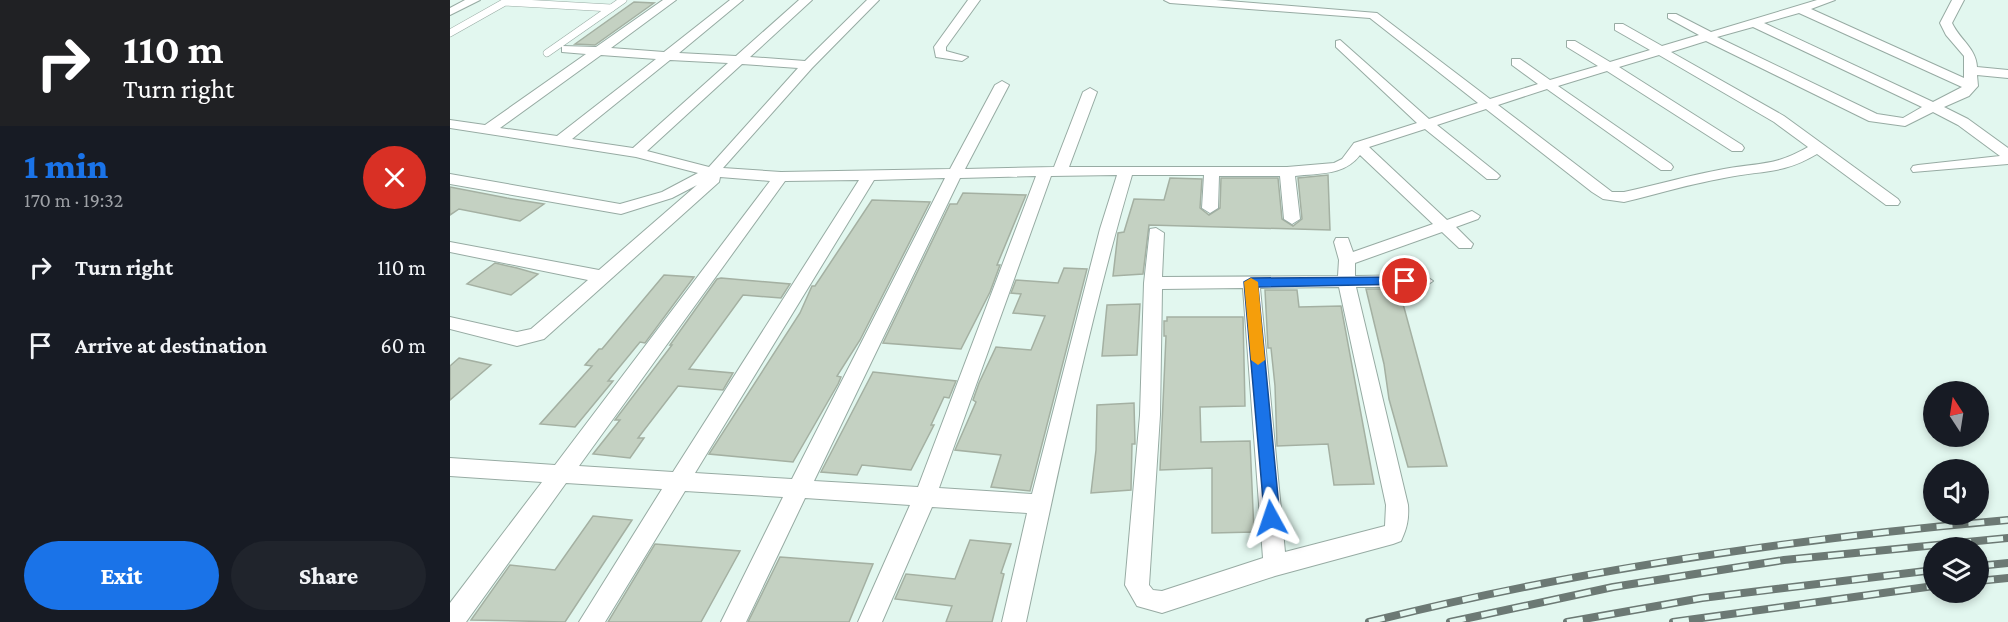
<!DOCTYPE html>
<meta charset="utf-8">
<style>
body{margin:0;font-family:"Crimson Pro",serif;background:#20242c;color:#f1f3f6;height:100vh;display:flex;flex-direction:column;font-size:22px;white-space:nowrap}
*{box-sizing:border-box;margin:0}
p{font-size:20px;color:#9ea1a6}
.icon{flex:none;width:33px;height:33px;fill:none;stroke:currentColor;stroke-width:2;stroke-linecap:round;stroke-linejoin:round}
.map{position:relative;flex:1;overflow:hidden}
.details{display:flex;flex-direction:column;background:#171b24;width:450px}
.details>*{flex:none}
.guide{background:#202124;color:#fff;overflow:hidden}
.needle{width:39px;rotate:348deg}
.fabs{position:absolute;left:1473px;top:381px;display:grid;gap:12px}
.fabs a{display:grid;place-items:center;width:66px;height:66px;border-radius:50%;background:#171b24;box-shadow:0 3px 9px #0003;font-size:30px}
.pin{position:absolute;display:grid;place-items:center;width:51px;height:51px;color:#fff;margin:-26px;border:3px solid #fff;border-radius:50%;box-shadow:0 2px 6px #0007}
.me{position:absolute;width:66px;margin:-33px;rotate:355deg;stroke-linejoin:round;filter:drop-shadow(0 0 4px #0008)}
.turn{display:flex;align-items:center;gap:21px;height:126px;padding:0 24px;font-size:27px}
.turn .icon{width:78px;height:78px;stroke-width:2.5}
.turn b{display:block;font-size:42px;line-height:51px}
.round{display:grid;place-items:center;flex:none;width:63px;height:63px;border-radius:32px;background:#20242c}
.summary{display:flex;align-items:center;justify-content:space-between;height:102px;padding:0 24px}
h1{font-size:36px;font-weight:800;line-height:45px;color:#1a73e8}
.button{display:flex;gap:12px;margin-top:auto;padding:12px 24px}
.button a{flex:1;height:69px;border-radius:36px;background:#1a73e8;color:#fff;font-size:24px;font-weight:800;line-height:69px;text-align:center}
.button a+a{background:#20242c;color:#f1f3f6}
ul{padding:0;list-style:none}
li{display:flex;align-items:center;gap:18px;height:78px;padding:0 24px}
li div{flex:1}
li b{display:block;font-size:22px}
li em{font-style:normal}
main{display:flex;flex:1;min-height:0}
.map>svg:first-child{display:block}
.building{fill:#c4d1c2;stroke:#a4b0a2;stroke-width:1.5}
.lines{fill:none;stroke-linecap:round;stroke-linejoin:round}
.service-casing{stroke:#97aba3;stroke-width:8}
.minor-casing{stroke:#97aba3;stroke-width:2}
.service{stroke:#fff;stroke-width:7}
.minor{fill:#fff;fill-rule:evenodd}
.rail-casing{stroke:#6c7974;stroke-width:8}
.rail{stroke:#e2f7ef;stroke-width:5;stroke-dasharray:16;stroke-linecap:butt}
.route{fill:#1a73e8;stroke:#114b97;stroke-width:1.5}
.slow{fill:#f59e0b}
</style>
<main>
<section class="details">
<div class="guide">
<div class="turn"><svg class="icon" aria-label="right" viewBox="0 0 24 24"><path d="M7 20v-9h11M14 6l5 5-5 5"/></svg><div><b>110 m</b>Turn right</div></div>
</div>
<div class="summary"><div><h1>1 min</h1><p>170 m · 19:32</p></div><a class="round" style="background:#d93025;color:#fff"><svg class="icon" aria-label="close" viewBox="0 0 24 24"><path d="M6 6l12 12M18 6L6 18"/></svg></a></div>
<ul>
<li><svg class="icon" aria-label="right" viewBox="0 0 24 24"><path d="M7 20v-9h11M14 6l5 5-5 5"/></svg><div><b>Turn right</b></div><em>110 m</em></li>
<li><svg class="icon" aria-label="arrive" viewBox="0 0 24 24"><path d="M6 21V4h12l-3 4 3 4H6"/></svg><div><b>Arrive at destination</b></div><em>60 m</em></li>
</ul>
<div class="button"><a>Exit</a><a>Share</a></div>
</section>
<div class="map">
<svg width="1558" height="622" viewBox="0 0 1558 622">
<rect width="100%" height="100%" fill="#e2f7ef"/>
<g class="building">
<polygon points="184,2 204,3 145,45 125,44"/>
<polygon points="878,175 880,230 699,225 693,274 663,276 668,233 674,232 684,199 714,200 720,178 752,179 750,208 759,215 770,208 771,178 828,178 832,219 843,226 852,219 848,178"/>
<polygon points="0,187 57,198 94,204 70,221 9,209 0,215"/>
<polygon points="513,193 576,195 547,265 550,265 540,292 511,349 433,343 500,204 507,204"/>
<polygon points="422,200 480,202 410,340 387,376 391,377 388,384 343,462 259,454 350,313 362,286 365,286"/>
<polygon points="45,263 67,268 88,274 61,295 17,284"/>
<polygon points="614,268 637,269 580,491 541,487 551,455 505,450 526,402 523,400 529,383 546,347 581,350 595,316 563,313 571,294 561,293 566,280 608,283"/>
<polygon points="214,275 244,277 195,343 190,342 158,381 163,381 125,427 90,424 142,366 135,365 149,349 152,349"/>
<polygon points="271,278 340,284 331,298 293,295 239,369 283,373 273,390 228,386 188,438 194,438 180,458 143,454 170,420 165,420 222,345 220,345 267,279"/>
<polygon points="916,289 949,289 997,466 958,467 939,399 934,364"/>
<polygon points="815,290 847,290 849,307 891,306 924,484 884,485 878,444 827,446 825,386 821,348 818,348"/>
<polygon points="690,304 687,355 652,356 657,305"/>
<polygon points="717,317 793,317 795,406 750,407 751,442 800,441 804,532 762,533 762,468 710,470 716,336 714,336 714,321 717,321"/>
<polygon points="9,358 41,365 0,400 0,366"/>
<polygon points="423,372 506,381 499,398 494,397 481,425 484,425 461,470 412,465 407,475 371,472"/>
<polygon points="684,403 685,444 682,444 681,490 641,493 646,450 647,405"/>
<polygon points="143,516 182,520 115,622 21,620 60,565 105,570"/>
<polygon points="520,540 561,544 551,573 554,574 542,622 496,622 502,606 445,599 456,574 505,579"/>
<polygon points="205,544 290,551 251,622 158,622"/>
<polygon points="330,557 423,564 399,622 298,622"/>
</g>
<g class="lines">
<defs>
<g id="service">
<polyline points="0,33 55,2 161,8"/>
<polyline points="97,53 173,0"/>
</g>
<g id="minor">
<polygon points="15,0 30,0 0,15 0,8"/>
<path d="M213 0H226L161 48 214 52 280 0H293L229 53 286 56 349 0H362L300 57 355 61 417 0H429L362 68 273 168 331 172 500 169 545 85 552 81 559 85 515 169 604 167 633 92 640 88 647 92 619 167H837L884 163 892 159 904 143 967 123 886 47V41L890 40 979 119 1028 103 920 18 720 3 714 0H766L927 13 1040 99 1088 84 1062 65V59H1070L1100 80 1148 66 1117 47V41H1125L1160 62 1200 50 1165 30V24H1173L1212 46 1249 35 1218 18V14H1226L1261 32 1367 0H1385L1361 9 1514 78V56L1496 35 1490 23 1502 0H1514L1502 23C1510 40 1526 48 1527 67L1558 70V78L1527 75 1528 86 1519 96 1494 107 1518 119 1558 148V164L1463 172 1461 169 1463 166 1468 165 1550 156 1508 125 1483 112 1455 126 1419 121 1256 41 1221 52 1334 116 1448 199 1450 202 1448 205H1436L1367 154C1332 175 1311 170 1274 178 1240 184 1207 194 1174 202L1153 199 1142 192 1036 109 987 125 1047 173 1050 176 1047 179H1037L975 129 919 147 997 220 1022 211 1030 216 1028 219 1006 227 1023 244 1021 248H1009L992 232 905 263V276L974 275 983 281 974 287H906L958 505C959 519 957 528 951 541L943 544 825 576 712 613 687 606 675 585 690 415 694 283 700 229 706 228 714 233 712 277 888 276 889 260 884 242 886 238H898L903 252 983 224 910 155C894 176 869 173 845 176L850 219 842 224 834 219 830 176H769L768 208 760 213 752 208 754 175H682C639 321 608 472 576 622H552L577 513 482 507 432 622H408L460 505 355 498 296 622H271L333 497 235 491 155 622H129L212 489 116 483 16 622H0V603L92 482 0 476V458L105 465 320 181 270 177 269 182 94 339 67 346 0 329V317L67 332 81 329 138 280 0 252V242L149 270 247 185 222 198 171 214 0 184V174L170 204 212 192 248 173 186 157 0 128V120L35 125 136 54 112 52V46L146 47ZM1349 13 1512 87 1483 102 1314 23ZM1303 27 1472 107 1453 118 1427 114 1267 37ZM151 55 206 59 107 136 50 128ZM1209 55 1324 122 1358 147C1323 167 1310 162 1274 169 1240 175 1207 185 1174 192H1162L1048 105 1097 89 1211 170H1221L1223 167 1221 164 1108 86 1157 71 1282 151H1292L1294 148 1292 145 1169 67ZM220 60 278 63 183 148 122 139ZM292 64 348 68 259 167 197 151ZM667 175 650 229 582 494 489 488 601 176ZM586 176 468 487 364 481 510 178ZM495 178 342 479 245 473 424 180ZM409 180 223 472 129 466 335 181ZM889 287 936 505 935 526 835 552 810 288ZM793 288 813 558 712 591 703 590 699 585 710 415 712 289Z"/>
<polygon points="518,0 530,0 496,47 496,51 518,57 512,61 486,57 484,47"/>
</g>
</defs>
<use href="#service" class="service-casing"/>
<use href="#minor" class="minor-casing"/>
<use href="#service" class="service"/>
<use href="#minor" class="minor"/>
<defs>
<g id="rail">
<polyline points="1528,566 1558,563"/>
<polyline points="1528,581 1558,578"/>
<path d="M919 622C1129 569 1342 539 1558 520"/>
<polyline points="1000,622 1163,587 1334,560 1558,538"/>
<polyline points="1117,622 1252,598 1484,570"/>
<polyline points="1223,622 1484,586"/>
</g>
</defs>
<use href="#rail" class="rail-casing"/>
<use href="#rail" class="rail"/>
</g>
<polygon class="route" points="955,277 960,278 960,284 808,287 830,518 827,523 821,525 815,523 794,282 801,278"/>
<polygon class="slow" points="801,278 808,282 815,360 808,365 801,360 794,282"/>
</svg>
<div class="fabs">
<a><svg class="needle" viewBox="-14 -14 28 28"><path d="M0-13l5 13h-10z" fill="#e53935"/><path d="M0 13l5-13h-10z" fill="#9ea1a6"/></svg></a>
<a><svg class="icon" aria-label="sound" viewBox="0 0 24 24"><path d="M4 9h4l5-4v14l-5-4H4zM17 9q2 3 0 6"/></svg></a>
<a><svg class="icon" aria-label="layers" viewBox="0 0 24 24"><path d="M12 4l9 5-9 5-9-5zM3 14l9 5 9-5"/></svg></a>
</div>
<div class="pin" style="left:955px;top:281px;background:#d93025"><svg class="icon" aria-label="arrive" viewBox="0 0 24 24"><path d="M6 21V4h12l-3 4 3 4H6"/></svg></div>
<svg class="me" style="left:821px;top:518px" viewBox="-20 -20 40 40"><path d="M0-17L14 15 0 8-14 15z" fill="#1a73e8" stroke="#fff" stroke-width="4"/></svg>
</div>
</main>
